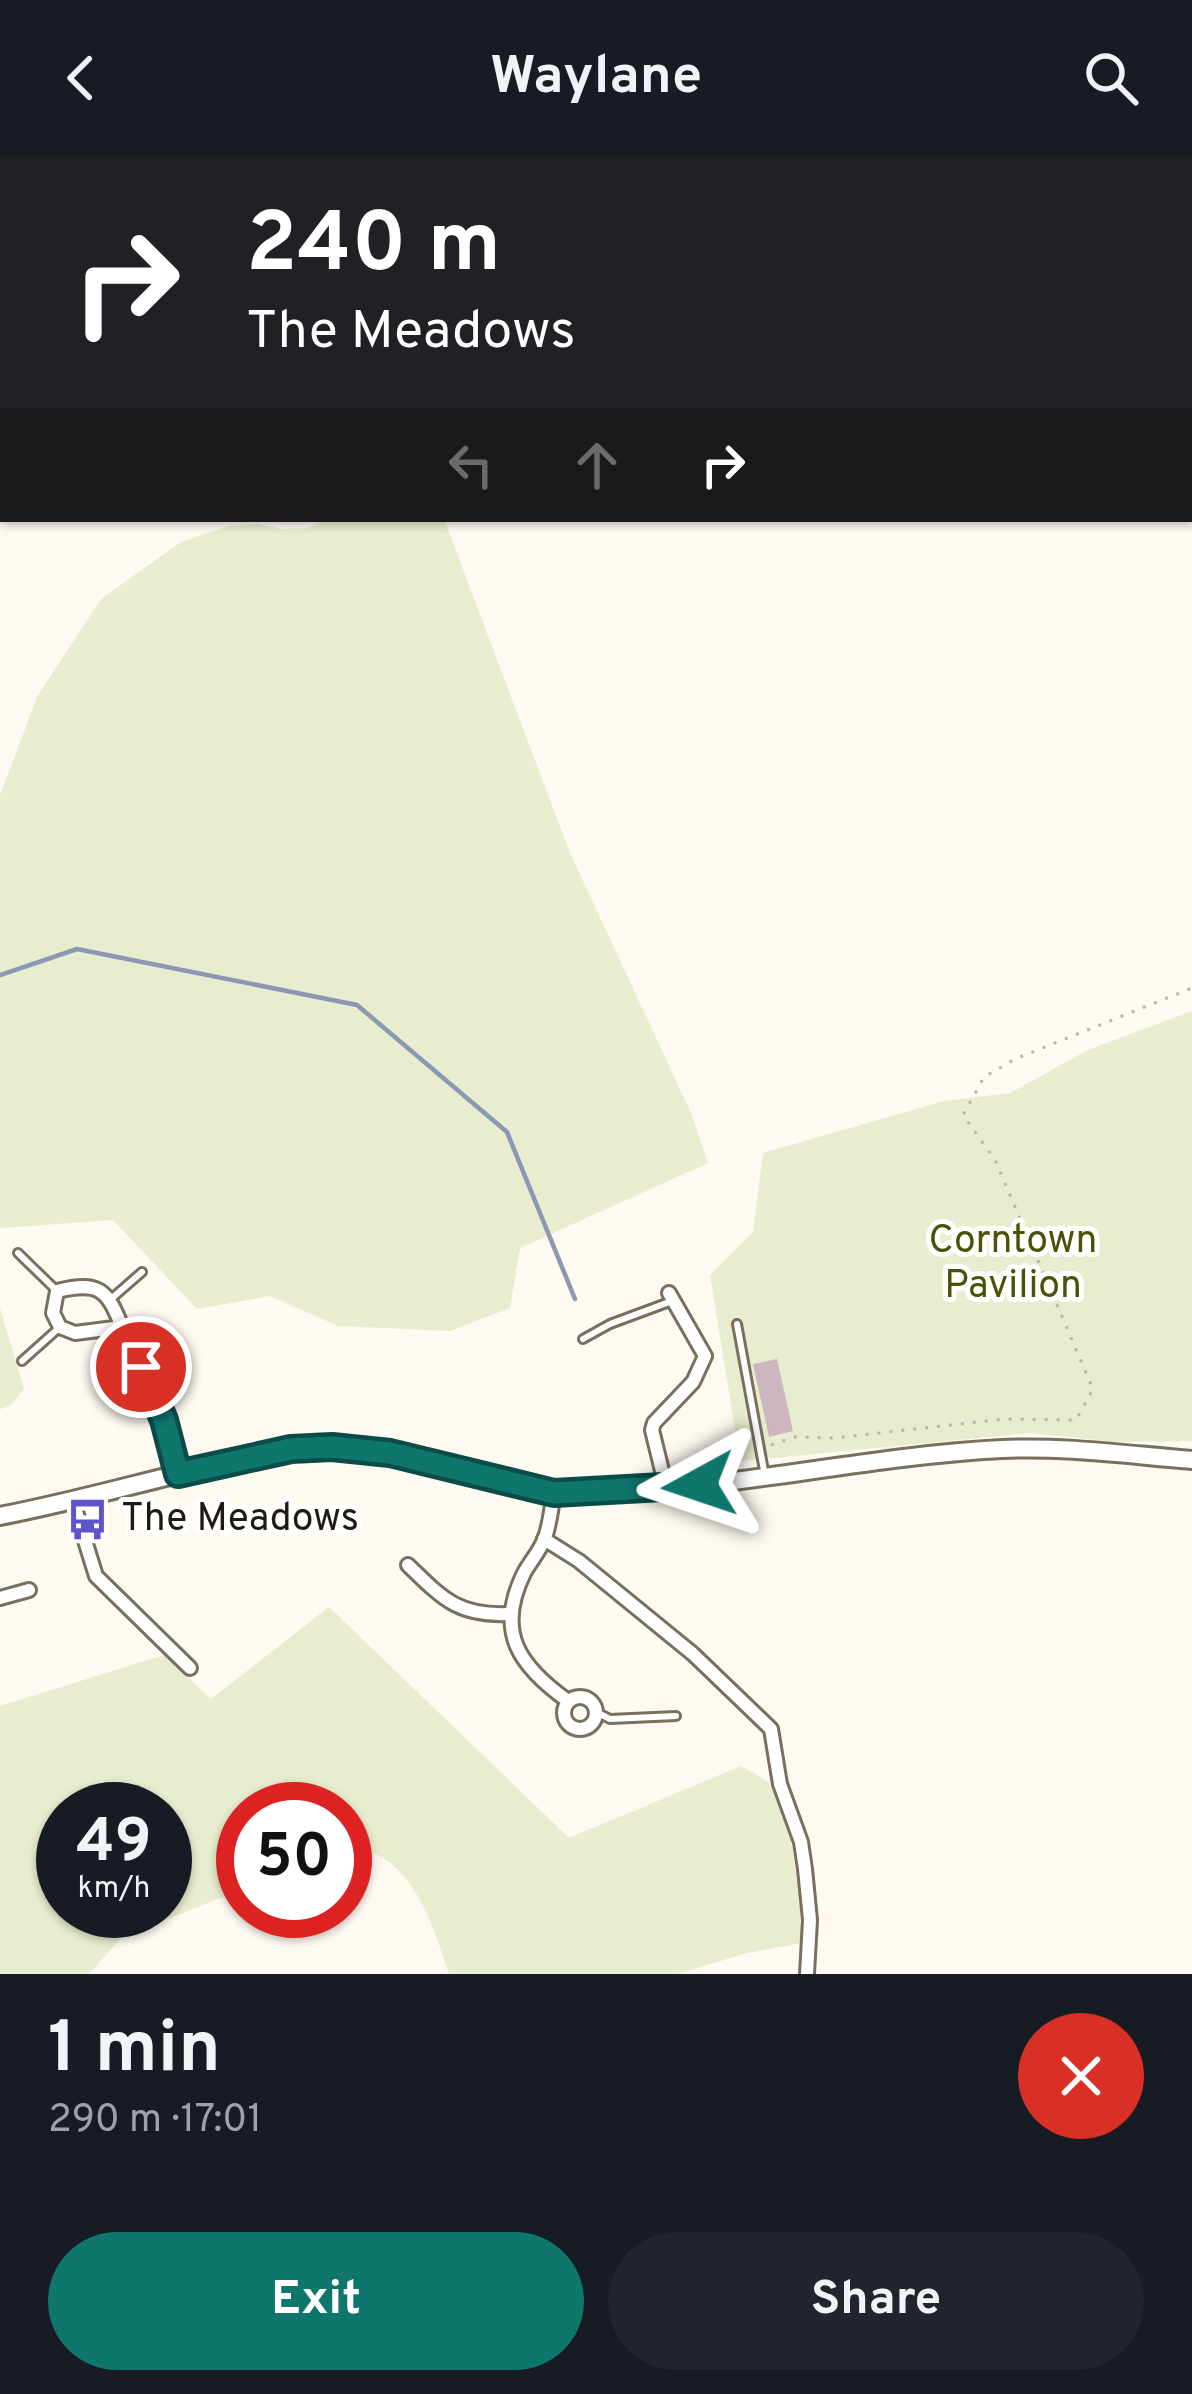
<!DOCTYPE html>
<meta charset="utf-8">
<style>
body{margin:0;font-family:Overpass,sans-serif;background:#20242c;color:#f1f3f6;height:100vh;display:flex;flex-direction:column;font-size:45px;white-space:nowrap}
*{box-sizing:border-box;margin:0}
p{font-size:39px;color:#9ea1a6}
.icon{flex:none;width:66px;height:66px;fill:none;stroke:currentColor;stroke-width:2;stroke-linecap:round;stroke-linejoin:round}
.map{position:relative;height:1818px;overflow:hidden}
.panel{display:flex;flex-direction:column;background:#171b24;flex:1}
.panel>*{flex:none}
.hud{position:absolute;left:0px;top:0px;width:1194px;height:366px;box-shadow:0 3px 9px #0004;background:#202124;color:#fff;overflow:hidden}
.speed{position:absolute;left:36px;top:1626px;display:flex;gap:24px;font-size:60px;font-weight:700;text-align:center}
.speed>*{display:grid;place-content:center;width:156px;height:156px;border-radius:50%;background:#171b24;box-shadow:0 3px 9px #0004;line-height:1}
.speed small{font-size:30px;font-weight:400}
.speed .limit{border:18px solid #d22;background:#fff;color:#111}
.pin{position:absolute;display:grid;place-items:center;width:102px;height:102px;color:#fff;margin:-51px;border:6px solid #fff;border-radius:50%;box-shadow:0 3px 12px #0007}
.me{position:absolute;width:132px;margin:-66px;rotate:265deg;stroke-linejoin:round;filter:drop-shadow(0 0 9px #0008)}
.turn{display:flex;align-items:center;gap:42px;height:252px;padding:0 48px;font-size:54px}
.turn .icon{width:156px;height:156px;stroke-width:2.5}
.turn b{display:block;font-size:84px;line-height:102px}
.lanes{display:flex;align-items:center;height:114px;padding:0 48px;background:#0003;justify-content:center;gap:60px;direction:ltr}
.lanes .off{opacity:.35}
.round{display:grid;place-items:center;flex:none;width:126px;height:126px;border-radius:63px;background:#20242c}
.head{display:flex;align-items:center;justify-content:space-between;height:204px;padding:0 48px}
h1{font-size:72px;font-weight:700;line-height:90px}
.primary-button{display:flex;gap:24px;margin-top:auto;padding:24px 48px}
.primary-button a{flex:1;height:138px;border-radius:72px;background:#0f766e;color:#fff;font-size:48px;font-weight:700;line-height:138px;text-align:center}
.primary-button a+a{background:#20242c;color:#f1f3f6}
header{display:flex;justify-content:space-between;align-items:center;height:156px;padding:0 48px;background:#171b24;font-size:54px;font-weight:700}
.map>svg:first-child{display:block}
.green{fill:#e8edcf;fill-rule:evenodd}
.lines{fill:none;stroke-linecap:round;stroke-linejoin:round}
.stream{stroke:#8a98b2;stroke-width:4.5}
.building{fill:#cdb6bf}
.service-casing{stroke:#796f5e;stroke-width:12}
.minor-casing{stroke:#796f5e;stroke-width:18}
.secondary-casing{stroke:#796f5e;stroke-width:22}
.path{stroke:#bab5ae;stroke-width:3;stroke-dasharray:3 9;stroke-linecap:butt}
.service{stroke:#fff;stroke-width:6}
.minor{stroke:#fff;stroke-width:12}
.secondary{stroke:#fff;stroke-width:16}
.route-casing{stroke:#0a4d48;stroke-width:30}
.route{stroke:#0f766e;stroke-width:21}
.labels{text-anchor:middle;dominant-baseline:central;stroke-width:10;stroke-linejoin:round;paint-order:stroke}
.park-label{font-size:39px;fill:#4b5107;stroke:#fff}
.poi-label{font-size:39px;fill:#1f1b14;stroke:#fff;text-anchor:start}
</style>
<header><svg class="icon" aria-label="back" viewBox="0 0 24 24"><path d="M15 5l-7 7 7 7"/></svg>Waylane<svg class="icon" aria-label="search" viewBox="0 0 24 24"><circle cx="10" cy="10" r="6"/><path d="M15 15l6 6"/></svg></header>
<div class="map">
<svg width="1192" height="1818" viewBox="0 0 1192 1818">
<rect width="100%" height="100%" fill="#fef9f1"/>
<g class="green">
<polygon points="1010,0 1192,0 1192,363 1191,3"/>
<polygon points="331,363 444,363 570,697 691,957 708,1007 520,1092 510,1152 450,1175 338,1170 270,1140 197,1153 113,1064 0,1072 0,639 38,539 101,443 181,386 229,370 257,368 283,373 307,372"/>
<polygon points="1192,855 1192,1285 1115,1286 1030,1277 740,1305 710,1119 753,1076 763,997 944,945 1010,937 1088,894"/>
<polygon points="0,1152 24,1233 10,1250 0,1253"/>
<path d="M329 1451 569 1682 741 1610C751 1616 765 1622 773 1631 792 1653 801 1755 802 1787L747 1797 677 1818H449C434 1771 408 1687 345 1694V1653H243V1733L122 1781 89 1818H0V1550L164 1499 211 1543ZM63 1653H165V1755H63Z"/>
</g>
<g class="lines">
<g class="stream">
<polyline points="1112,0 1116,3"/>
<polyline points="1191,64 1192,65"/>
<polyline points="0,819 77,793 357,849 507,976 575,1143"/>
</g>
</g>
<polygon class="building" points="777,1203 793,1275 769,1281 753,1208"/>
<g class="lines">
<defs>
<g id="service">
<polyline points="18,1097 57,1135"/>
<polyline points="111,1143 142,1116"/>
<polyline points="737,1168 765,1320"/>
<polyline points="583,1183 610,1168 672,1145"/>
<polyline points="22,1205 60,1171"/>
<polyline points="596,1556 610,1563 676,1560"/>
</g>
<g id="minor">
<path d="M122 1171C107 1133 99 1125 57 1135L53 1157 60 1171 75 1177 122 1171 164 1264 179 1318"/>
<polyline points="666,1331 652,1274 654,1267 693,1226 705,1200 669,1137"/>
<path d="M554 1337C551 1352 550 1370 544 1384 539 1396 530 1406 524 1417 495 1476 519 1510 568 1545"/>
<polyline points="73,1346 96,1420 190,1512"/>
<polyline points="544,1383 579,1405 693,1498 771,1573 780,1628 801,1686 805,1713 810,1764 807,1818"/>
<path d="M408 1409C443 1443 458 1460 508 1458"/>
<polyline points="0,1442 29,1434"/>
<circle cx="580" cy="1557" r="16"/>
</g>
<path id="secondary" d="M0 1360C68 1347 135 1328 203 1312 247 1302 292 1288 337 1291 425 1298 508 1340 596 1337 732 1333 866 1300 1002 1293 1065 1290 1129 1299 1192 1304"/>
</defs>
<use href="#service" class="service-casing"/>
<use href="#minor" class="minor-casing"/>
<use href="#secondary" class="secondary-casing"/>
<polyline class="path" points="771,1289 795,1281 835,1282 1005,1263 1076,1264 1093,1233 995,1004 963,959 984,921 1015,903 1192,832"/>
<use href="#service" class="service"/>
<use href="#minor" class="minor"/>
<use href="#secondary" class="secondary"/>
</g>
<g class="lines">
<defs>
<polyline id="route" points="141,1211 164,1264 178,1318 291,1293 332,1291 390,1297 554,1337 699,1329"/>
</defs>
<use href="#route" class="route-casing"/>
<use href="#route" class="route"/>
</g>
<defs>
<symbol id="bus-bare" viewBox="-9 -9 18 18"><path d="M-5-6H5V4H4V6H2V4H-2V6H-4V4H-5ZM-3.5-4V0h7V-4ZM-3.5 1.2v1.5H-2V1.2ZM2 1.2v1.5H3.5V1.2Z" fill="#5e53cc" stroke="#fff" stroke-width="2.5" paint-order="stroke"/></symbol>
</defs>
<g fill-rule="evenodd">
<use href="#bus-bare" x="58" y="1334" width="59" height="59"/>
</g>
<g class="labels">
<g class="park-label">
<text x="1013" y="1086">Corntown<tspan x="1013" dy="45">Pavilion</tspan></text>
</g>
<g class="poi-label">
<text x="121" y="1364">The Meadows</text>
</g>
</g>
</svg>
<div class="speed"><div>49<small>km/h</small></div><div class="limit">50</div></div>
<div class="pin" style="left:141px;top:1211px;background:#d93025"><svg class="icon" aria-label="arrive" viewBox="0 0 24 24"><path d="M6 21V4h12l-3 4 3 4H6"/></svg></div>
<svg class="me" style="left:699px;top:1329px" viewBox="-20 -20 40 40"><path d="M0-17L14 15 0 8-14 15z" fill="#0f766e" stroke="#fff" stroke-width="4"/></svg>
<div class="hud">
<div class="turn"><svg class="icon" aria-label="right" viewBox="0 0 24 24"><path d="M7 20v-9h11M14 6l5 5-5 5"/></svg><div><b>240 m</b>The Meadows</div></div>
<div class="lanes"><svg class="icon off" aria-label="left" viewBox="0 0 24 24"><path d="M17 20v-9H6M10 6l-5 5 5 5"/></svg><svg class="icon off" aria-label="ahead" viewBox="0 0 24 24"><path d="M12 20V5M6 11l6-6 6 6"/></svg><svg class="icon" aria-label="right" viewBox="0 0 24 24"><path d="M7 20v-9h11M14 6l5 5-5 5"/></svg></div>
</div>
</div>
<section class="panel">
<div class="head"><div><h1>1 min</h1><p>290 m · 17:01</p></div><a class="round" style="background:#d93025;color:#fff"><svg class="icon" aria-label="close" viewBox="0 0 24 24"><path d="M6 6l12 12M18 6L6 18"/></svg></a></div>
<div class="primary-button"><a>Exit</a><a>Share</a></div>
</section>
